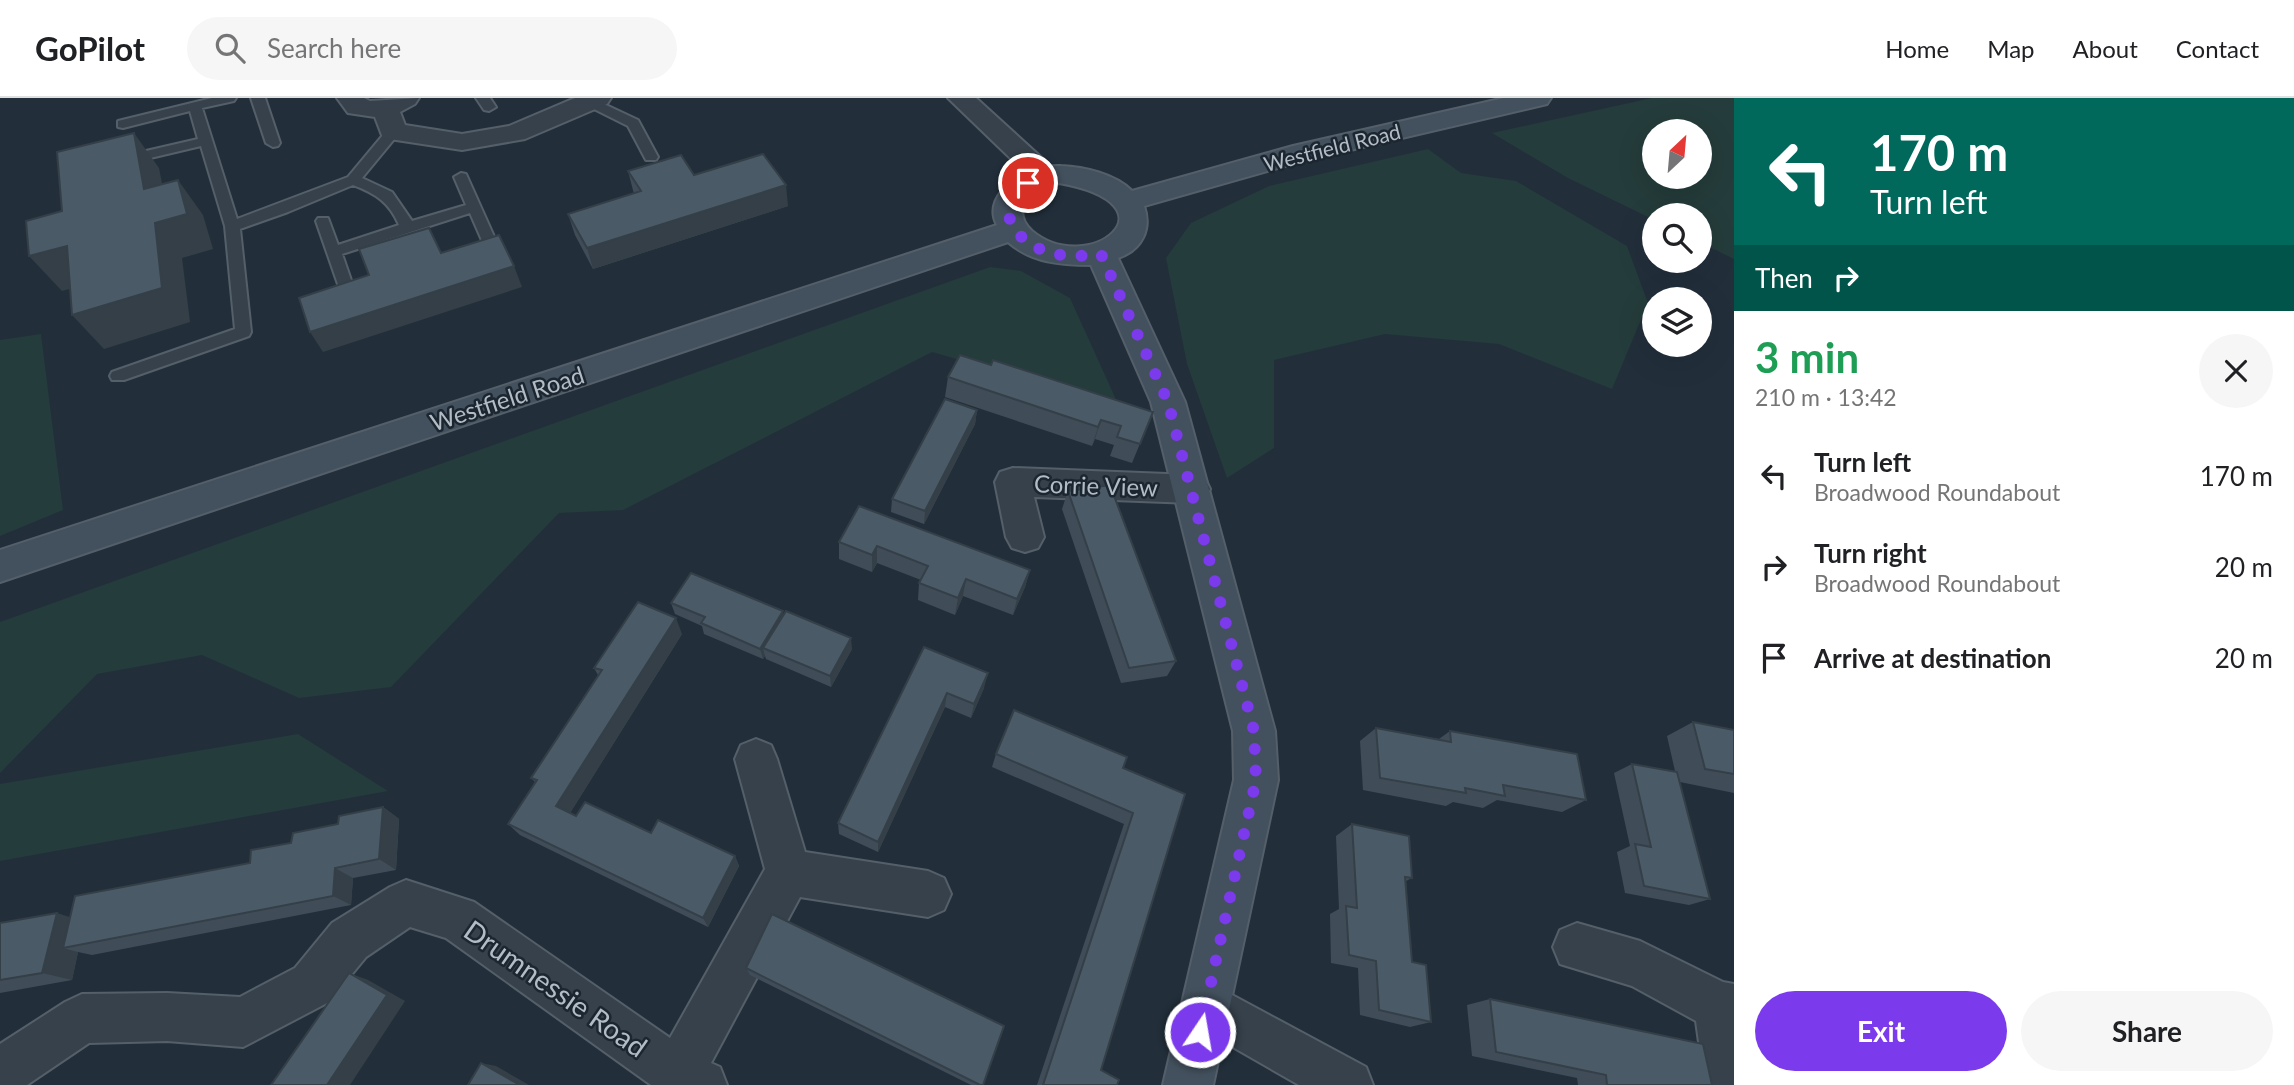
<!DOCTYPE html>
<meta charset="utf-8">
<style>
body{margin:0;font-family:Lato,sans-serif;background:#f6f6f6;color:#202124;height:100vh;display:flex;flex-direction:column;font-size:26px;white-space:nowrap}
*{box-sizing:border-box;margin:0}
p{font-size:23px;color:#757577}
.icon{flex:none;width:38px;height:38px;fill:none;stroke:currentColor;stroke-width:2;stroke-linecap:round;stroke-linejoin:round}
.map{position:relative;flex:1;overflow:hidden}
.panel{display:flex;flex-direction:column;background:#fff;width:560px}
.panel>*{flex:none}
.hud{background:#00695c;color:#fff;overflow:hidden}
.needle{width:46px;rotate:26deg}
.fabs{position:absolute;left:1642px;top:21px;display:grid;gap:14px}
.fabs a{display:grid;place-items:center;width:70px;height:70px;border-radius:50%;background:#fff;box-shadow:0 7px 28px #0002;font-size:35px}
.pin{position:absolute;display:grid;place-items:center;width:60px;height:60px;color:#fff;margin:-30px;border:4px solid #fff;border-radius:50%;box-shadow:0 2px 7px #0007}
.me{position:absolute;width:77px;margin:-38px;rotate:12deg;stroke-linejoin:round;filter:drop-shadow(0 0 5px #0008)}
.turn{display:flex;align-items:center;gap:24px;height:147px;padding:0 21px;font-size:32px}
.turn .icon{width:91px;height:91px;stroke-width:2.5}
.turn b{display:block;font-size:49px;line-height:60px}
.then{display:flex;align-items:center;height:66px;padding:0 21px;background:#0003;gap:14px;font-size:26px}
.round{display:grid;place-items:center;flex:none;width:74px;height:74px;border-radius:37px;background:#f6f6f6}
.summary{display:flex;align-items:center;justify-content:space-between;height:119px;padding:0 21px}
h1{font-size:42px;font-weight:700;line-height:52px;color:#1e9e55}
.cta{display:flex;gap:14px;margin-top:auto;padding:14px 21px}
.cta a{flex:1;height:80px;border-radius:42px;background:#7c3aed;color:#fff;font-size:28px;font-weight:700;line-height:80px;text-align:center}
.cta a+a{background:#f6f6f6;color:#202124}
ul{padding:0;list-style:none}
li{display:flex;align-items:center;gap:21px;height:91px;padding:0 21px}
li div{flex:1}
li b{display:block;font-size:26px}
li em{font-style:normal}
header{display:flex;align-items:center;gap:42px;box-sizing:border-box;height:98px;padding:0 35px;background:#fff;border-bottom:2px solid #e0e0e0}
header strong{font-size:33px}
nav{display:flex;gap:38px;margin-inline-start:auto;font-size:24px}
.search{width:490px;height:63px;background:#f6f6f6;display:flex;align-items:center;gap:18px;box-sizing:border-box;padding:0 24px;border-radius:38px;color:#757577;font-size:26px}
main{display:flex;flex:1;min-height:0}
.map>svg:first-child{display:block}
.green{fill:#243c3b;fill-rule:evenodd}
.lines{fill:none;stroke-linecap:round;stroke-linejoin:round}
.lane-casing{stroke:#545f69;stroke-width:4}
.street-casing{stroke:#545f69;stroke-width:4}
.secondary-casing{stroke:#545f69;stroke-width:4}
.lane{fill:#36414b;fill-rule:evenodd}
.street{fill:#36414b;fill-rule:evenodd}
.secondary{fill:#43515e;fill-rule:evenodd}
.wall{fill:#404d59}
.shaded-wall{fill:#343f48}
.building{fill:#4a5a67;stroke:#343f48;stroke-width:2}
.route{stroke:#7c3aed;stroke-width:12;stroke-dasharray:0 21.6}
.labels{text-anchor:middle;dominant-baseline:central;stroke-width:5;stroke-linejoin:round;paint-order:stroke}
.far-street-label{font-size:21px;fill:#b1bcc7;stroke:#1b2630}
.street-label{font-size:24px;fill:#b1bcc7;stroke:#1b2630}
.near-street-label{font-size:28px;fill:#b1bcc7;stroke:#1b2630}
</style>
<header>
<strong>GoPilot</strong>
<div class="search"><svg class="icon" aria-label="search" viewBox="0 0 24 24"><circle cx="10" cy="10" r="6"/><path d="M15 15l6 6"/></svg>Search here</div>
<nav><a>Home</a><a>Map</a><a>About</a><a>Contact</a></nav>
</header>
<main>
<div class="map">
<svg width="1734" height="987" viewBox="0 0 1734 987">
<rect width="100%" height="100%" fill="#222f3b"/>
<g class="green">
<path d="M1652 0H1734V161L1699 144V117H1654V122L1568 80 1492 35ZM1699 33V79H1654V33Z"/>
<polygon points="1428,51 1461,75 1516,83 1627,148 1648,205 1612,291 1499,246 1385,236 1274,262 1274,350 1227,380 1187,266 1166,160 1191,125 1269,88"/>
<polygon points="990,169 1021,173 1070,200 1119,308 932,254 623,412 559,415 391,589 299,600 202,557 97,576 0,675 0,524"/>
<polygon points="41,236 63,412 0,438 0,242"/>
<polygon points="298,636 388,693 0,763 0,686"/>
</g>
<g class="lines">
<defs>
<g id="lane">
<path d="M212 0H236L234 3 202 10 237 121 348 79 388 31 393 30 400 34 362 80 392 94 412 123 466 107 454 79 461 75 466 76 496 143 489 148 484 147 470 115 342 156 353 188 345 193 340 192 316 123 318 120H328L338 147 399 127C389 104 376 96 353 87L288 114 240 131 251 234 249 238 124 282H112L110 278 112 274 235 231 225 128 201 48 125 66 118 62 120 59 198 41 190 13 123 30 118 29V23Z"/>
<polygon points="251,0 265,0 280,45 278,48 273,49 266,45"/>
<polygon points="476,0 490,0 496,9 489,13 484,12"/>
<polygon points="591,0 638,22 658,59 656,62 646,62 628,28 586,7 584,4"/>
</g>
<g id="street">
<polygon points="337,0 364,0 370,3 419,0 415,6 400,14 405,27 462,36 509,28 575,0 611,0 607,6 525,41 462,52 383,40 375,19 348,15"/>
<polygon points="948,0 976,0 1055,72 1059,78 1055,84 1045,87 1035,84"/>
<polygon points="1013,370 1192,377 1205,381 1210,391 1205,401 1192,405 1034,399 1044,439 1038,450 1025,454 1012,450 1006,439 995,384 1000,374"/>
<polygon points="756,641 771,647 777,661 805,754 928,773 944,780 951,796 944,812 928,819 800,799 711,965 720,969 727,987 651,987 446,840 410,829 366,859 329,904 243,949 167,943 89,945 27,987 0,987 0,946 65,904 82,896 167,895 240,899 295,870 332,825 390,789 406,782 474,804 670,940 765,771 735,661 741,647"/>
<polygon points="1577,825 1640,843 1723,884 1734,886 1734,987 1705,987 1696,923 1632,888 1560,866 1553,849 1560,832"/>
<polygon points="1206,883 1366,969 1373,987 1299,987 1189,924 1182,907 1189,890"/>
</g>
<path id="secondary" d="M1504 0H1551L1547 6 1299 64 1144 108C1152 131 1142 152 1118 160L1185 304 1275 633 1278 682 1213 987H1163L1234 682 1233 633 1151 304 1091 167C1061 167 1032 165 1008 144L0 484V452L997 127C979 93 1033 66 1061 68 1084 69 1115 76 1132 93L1293 48ZM1059 85C1182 107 1088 180 1032 133 1023 125 1020 115 1024 104L1036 93Z"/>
</defs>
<use href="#lane" class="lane-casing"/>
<use href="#street" class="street-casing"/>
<use href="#secondary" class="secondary-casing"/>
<use href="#lane" class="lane"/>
<use href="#street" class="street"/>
<use href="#secondary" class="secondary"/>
</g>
<g class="wall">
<polygon points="628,73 694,77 788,108 593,171 575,137 568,116 634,96"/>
<polygon points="991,267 1153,314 1132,365 1110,358 1114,347 1095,341 1092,348 945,299 948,279"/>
<polygon points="977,312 975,326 924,426 891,414 892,401"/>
<polygon points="1068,393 1176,563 1167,578 1121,585 1062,411"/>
<polygon points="859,408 1030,472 1025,489 1013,517 963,498 955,517 918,502 919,485 921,482 877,465 872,474 839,461 839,444"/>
<polygon points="671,505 783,513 783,517 852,551 831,589 766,561 765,558 763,561 704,536 702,528 675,516"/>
<polygon points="682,536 570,715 576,718 651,735 735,758 739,768 708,829 520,737 508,726 535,684 531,680 598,577 594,570"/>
<polygon points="924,549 984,590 971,620 945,609 878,754 839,736 838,725"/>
<polygon points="1693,624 1734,632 1734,695 1680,684 1710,801 1689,807 1625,795 1617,754 1630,748 1614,675 1632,666 1675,673 1667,638"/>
<polygon points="1376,630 1439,641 1450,633 1586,702 1562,714 1497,702 1483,710 1453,704 1446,708 1363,692 1360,643"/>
<polygon points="996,656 1123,670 1185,696 1101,972 1117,987 1037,987 1124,726 992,669"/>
<polygon points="383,709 399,721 396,772 353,780 351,807 92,857 78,854 72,882 0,895 0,825 70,820 250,765 291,745"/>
<polygon points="1352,726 1412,780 1406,783 1412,864 1431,924 1410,929 1360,917 1358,870 1331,865 1330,816 1339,811 1336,738"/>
<polygon points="746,870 983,987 971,987 750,877"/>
<polygon points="1490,901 1712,987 1578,987 1577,980 1472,958 1467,907"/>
</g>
<g class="shaded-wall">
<polygon points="134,35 159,70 169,121 178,82 203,117 213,151 182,160 190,224 104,251 72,217"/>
<polygon points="786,87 788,108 593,171 587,150"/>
<polygon points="67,148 97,183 62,193 29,158"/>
<polygon points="514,168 522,189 323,254 310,234"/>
<polygon points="977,312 975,326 924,426 925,413"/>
<polygon points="1101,322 1095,341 1092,348 1098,329"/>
<polygon points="877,448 877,465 872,474 872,457"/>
<polygon points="1030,472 1025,489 1013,517 1017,501"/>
<polygon points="966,481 963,498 955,517 958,500"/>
<polygon points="783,513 784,525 763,550 765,558 763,561 760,551"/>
<polygon points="676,520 682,536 567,720 556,708"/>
<polygon points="851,540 852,551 831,589 830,578"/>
<polygon points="988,575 984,590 971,620 974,606"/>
<polygon points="947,595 945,609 878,754 878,744"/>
<polygon points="383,709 399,721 396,772 379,761"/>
<polygon points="735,758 739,768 708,829 703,820"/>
<polygon points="335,770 353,780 351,807 333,798"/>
<polygon points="57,815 85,824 63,850 78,854 72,882 42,875"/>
<polygon points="349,875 368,882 405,903 350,987 327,987"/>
<polygon points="481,965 496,968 529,987 520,987"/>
</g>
<g class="building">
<polygon points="134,35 144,91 178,82 187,116 155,125 162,190 72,217 67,148 29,158 26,123 62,113 57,54"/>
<polygon points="763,56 786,87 587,150 568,116 641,93 628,73 681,57 694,77"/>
<polygon points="429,130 441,155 499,137 514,168 310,234 299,200 369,177 359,151"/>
<polygon points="960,257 991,267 993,262 1153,314 1140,346 1117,339 1121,328 1101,322 1098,329 948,279"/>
<polygon points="945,301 977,312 925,413 892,401"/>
<polygon points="1110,387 1176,563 1129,570 1068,393"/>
<polygon points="859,408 1030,472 1017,501 966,481 958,500 919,485 928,468 877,448 872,457 839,444"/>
<polygon points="691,475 783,513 760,551 701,525 705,519 671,505"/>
<polygon points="638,504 676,520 556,708 576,718 585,704 651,735 658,722 735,758 703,820 508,726 537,682 531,680 602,572 594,570"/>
<polygon points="786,513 851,540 830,578 763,550"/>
<polygon points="924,549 988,575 974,606 947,595 878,744 838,725"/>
<polygon points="1014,612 1127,659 1123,670 1185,696 1101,972 1119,982 1117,987 1043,987 1133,715 996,656"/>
<polygon points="1693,624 1734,632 1734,676 1705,671"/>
<polygon points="1376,630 1451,644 1450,633 1577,656 1586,702 1503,687 1505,698 1465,690 1466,695 1380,680"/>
<polygon points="1632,666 1677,674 1710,801 1644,788 1635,746 1651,749"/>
<polygon points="383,709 379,761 335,770 333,798 63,850 75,798 250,765 251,752 291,745 293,735 338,726 339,718"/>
<polygon points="1352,726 1409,738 1412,780 1405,779 1412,864 1426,867 1431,924 1379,912 1376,863 1349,857 1346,808 1357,810"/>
<polygon points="57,815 42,875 0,882 0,825"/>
<polygon points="772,816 1004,928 983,987 980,987 746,870"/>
<polygon points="349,875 387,897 327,987 271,987"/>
<polygon points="1490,901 1703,946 1712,987 1607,987 1606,977 1496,954"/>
<polygon points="481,965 520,987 468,987"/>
</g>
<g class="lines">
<path class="route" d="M1028 85C987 112 1019 149 1056 156 1071 159 1086 158 1101 156L1168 304 1254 633 1256 682 1200 934"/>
</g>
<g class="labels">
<g class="far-street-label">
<text transform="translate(1332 49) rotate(-14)">Westfield Road</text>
</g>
<g class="street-label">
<text transform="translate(507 300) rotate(-18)">Westfield Road</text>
<text transform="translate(1096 387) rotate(2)">Corrie View</text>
</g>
<g class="near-street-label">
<text transform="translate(556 890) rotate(35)">Drumnessie Road</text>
</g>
</g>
</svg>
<div class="fabs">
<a><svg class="needle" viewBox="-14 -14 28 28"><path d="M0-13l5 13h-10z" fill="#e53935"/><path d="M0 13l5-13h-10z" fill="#757577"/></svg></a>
<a><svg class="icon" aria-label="search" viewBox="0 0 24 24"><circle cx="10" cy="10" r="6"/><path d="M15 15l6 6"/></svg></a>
<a><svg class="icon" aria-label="layers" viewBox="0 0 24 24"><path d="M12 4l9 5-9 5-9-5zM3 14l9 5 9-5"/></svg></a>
</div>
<div class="pin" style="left:1028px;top:85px;background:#d93025"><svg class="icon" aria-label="arrive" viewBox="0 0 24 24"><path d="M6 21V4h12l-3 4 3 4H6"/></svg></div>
<svg class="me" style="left:1200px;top:934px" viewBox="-20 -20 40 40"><circle r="17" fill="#7c3aed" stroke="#fff" stroke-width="3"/><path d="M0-11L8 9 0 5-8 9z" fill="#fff"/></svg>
</div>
<section class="panel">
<div class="hud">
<div class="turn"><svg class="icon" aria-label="left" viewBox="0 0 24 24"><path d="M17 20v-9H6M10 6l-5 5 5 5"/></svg><div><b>170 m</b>Turn left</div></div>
<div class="then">Then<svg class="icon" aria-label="right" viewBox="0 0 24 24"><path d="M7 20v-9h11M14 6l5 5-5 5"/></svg></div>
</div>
<div class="summary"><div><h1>3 min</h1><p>210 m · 13:42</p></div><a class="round"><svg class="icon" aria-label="close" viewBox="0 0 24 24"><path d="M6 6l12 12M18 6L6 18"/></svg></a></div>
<ul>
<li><svg class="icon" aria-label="left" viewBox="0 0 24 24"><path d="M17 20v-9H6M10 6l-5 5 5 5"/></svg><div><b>Turn left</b><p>Broadwood Roundabout</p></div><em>170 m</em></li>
<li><svg class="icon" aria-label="right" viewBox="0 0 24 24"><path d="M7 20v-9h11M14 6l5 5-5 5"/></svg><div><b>Turn right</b><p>Broadwood Roundabout</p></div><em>20 m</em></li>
<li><svg class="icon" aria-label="arrive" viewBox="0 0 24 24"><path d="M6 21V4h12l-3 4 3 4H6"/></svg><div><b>Arrive at destination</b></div><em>20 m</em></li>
</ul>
<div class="cta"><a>Exit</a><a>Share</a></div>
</section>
</main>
